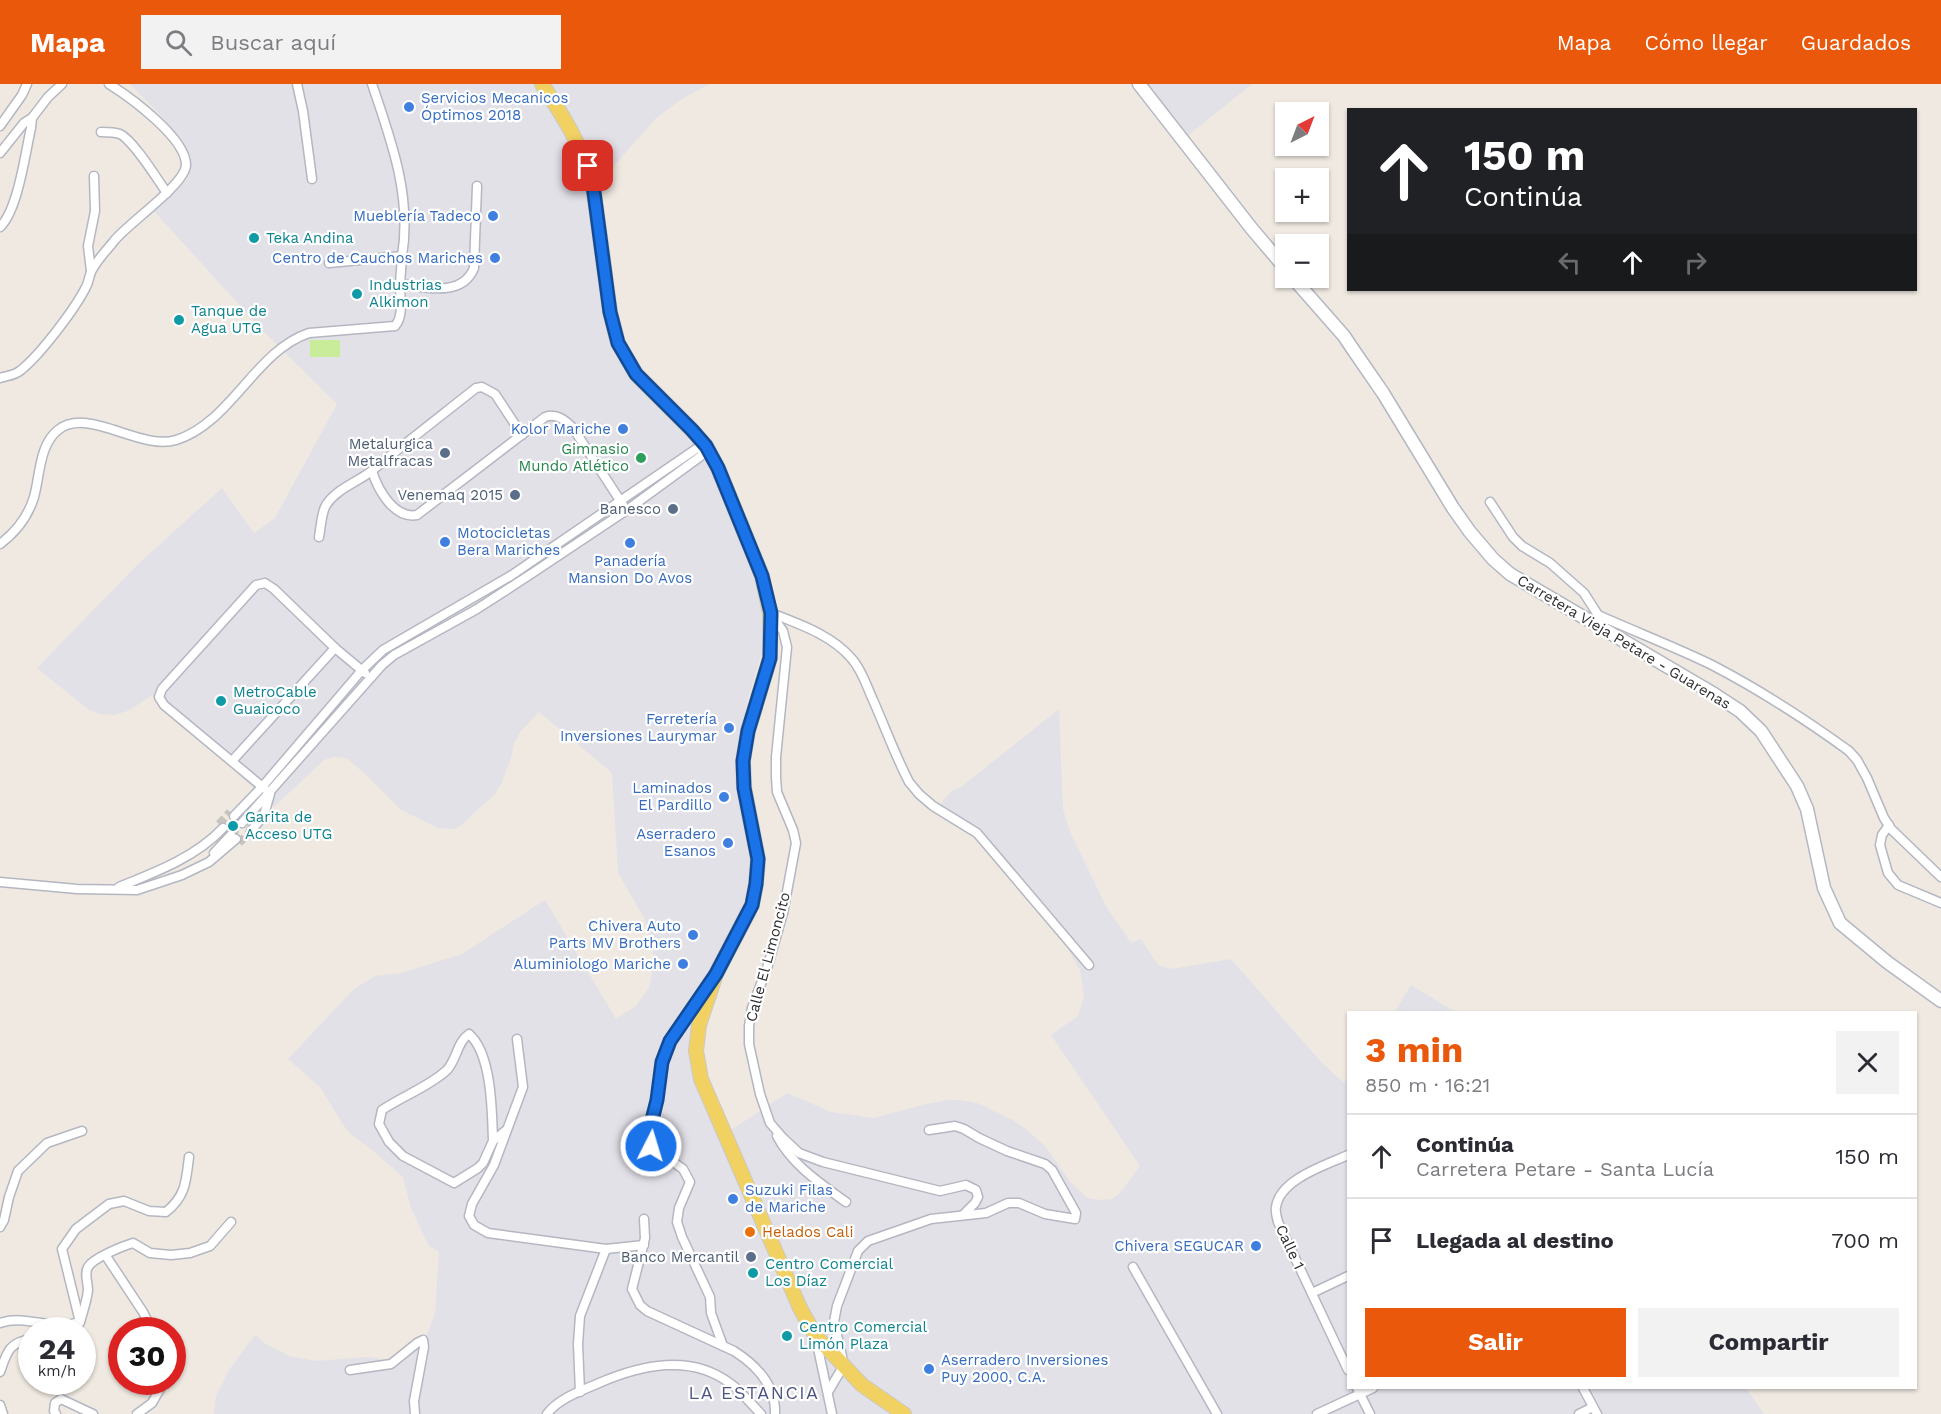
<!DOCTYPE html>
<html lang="es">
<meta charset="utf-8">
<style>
body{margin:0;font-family:"Work Sans",sans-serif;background:#f2f2f3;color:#2b2b33;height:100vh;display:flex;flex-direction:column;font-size:22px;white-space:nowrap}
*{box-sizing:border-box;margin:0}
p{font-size:20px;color:#7c7c81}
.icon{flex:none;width:33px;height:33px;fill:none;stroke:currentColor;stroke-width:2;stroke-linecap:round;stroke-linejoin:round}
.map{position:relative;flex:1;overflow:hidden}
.sheet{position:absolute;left:1347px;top:927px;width:570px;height:378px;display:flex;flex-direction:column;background:#fff;border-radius:0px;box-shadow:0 2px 4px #0004}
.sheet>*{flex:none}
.top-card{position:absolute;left:1347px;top:24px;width:570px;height:183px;border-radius:0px;box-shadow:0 2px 4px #0004;background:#202124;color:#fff;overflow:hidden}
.needle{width:39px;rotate:42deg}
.tools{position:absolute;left:1275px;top:18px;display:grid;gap:12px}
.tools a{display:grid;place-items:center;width:54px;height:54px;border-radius:0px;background:#fff;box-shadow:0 2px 4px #0004;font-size:30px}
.speed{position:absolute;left:18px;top:1233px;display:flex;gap:12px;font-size:30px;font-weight:700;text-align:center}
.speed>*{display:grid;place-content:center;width:78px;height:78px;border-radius:50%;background:#fff;box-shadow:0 2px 4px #0004;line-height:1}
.speed small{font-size:15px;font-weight:400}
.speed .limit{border:9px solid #d22;background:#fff;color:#111}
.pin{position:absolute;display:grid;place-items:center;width:51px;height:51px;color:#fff;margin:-26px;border-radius:12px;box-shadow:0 3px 9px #0006}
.me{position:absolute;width:66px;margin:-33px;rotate:5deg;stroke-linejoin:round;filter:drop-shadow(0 0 4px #0008)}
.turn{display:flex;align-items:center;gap:21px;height:126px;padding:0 18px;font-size:27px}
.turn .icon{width:78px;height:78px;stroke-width:2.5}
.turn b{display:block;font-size:42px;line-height:51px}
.lanes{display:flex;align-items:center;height:57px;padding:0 18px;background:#0003;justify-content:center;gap:30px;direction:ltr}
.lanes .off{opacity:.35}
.round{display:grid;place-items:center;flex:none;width:63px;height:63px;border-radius:0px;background:#f2f2f3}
.overview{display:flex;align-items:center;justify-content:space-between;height:102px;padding:0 18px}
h1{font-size:36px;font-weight:700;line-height:45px;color:#ea580c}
.cta{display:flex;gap:12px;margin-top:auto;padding:12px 18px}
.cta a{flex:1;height:69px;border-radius:0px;background:#ea580c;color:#fff;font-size:24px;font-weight:700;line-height:69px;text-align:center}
.cta a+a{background:#f2f2f3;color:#2b2b33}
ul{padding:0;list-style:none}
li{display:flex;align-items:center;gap:18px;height:84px;padding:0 18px;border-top:2px solid #e1e1e2}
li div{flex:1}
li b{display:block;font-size:22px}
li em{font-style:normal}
header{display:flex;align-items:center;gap:36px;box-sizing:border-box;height:84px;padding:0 30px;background:#ea580c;color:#fff}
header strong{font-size:28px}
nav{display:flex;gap:33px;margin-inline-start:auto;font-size:21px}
.search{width:420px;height:54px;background:#f2f2f3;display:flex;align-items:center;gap:15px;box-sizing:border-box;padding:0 21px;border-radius:0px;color:#7c7c81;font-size:22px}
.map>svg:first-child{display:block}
.industrial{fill:#e3e1e8}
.pitch{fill:#c9ec9a}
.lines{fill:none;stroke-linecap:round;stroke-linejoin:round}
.street-tunnel{stroke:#c8c4bd;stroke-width:8;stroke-dasharray:8 4;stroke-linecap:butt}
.street-casing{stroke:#b4b7c1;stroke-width:11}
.secondary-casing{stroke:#b4b7c1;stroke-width:15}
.primary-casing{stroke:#c9c9c9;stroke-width:16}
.street{stroke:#fff;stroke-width:8}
.secondary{stroke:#fff;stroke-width:12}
.primary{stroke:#f2d163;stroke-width:14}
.route-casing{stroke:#114b97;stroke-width:15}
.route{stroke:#1a73e8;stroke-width:10}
.shop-dot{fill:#3f7fe0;stroke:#fff;stroke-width:2}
.culture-dot{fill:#0f9aa8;stroke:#fff;stroke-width:2}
.service-dot{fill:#5c6f8a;stroke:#fff;stroke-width:2}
.leisure-dot{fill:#2e9e5b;stroke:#fff;stroke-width:2}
.food-dot{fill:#e8710a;stroke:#fff;stroke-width:2}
.labels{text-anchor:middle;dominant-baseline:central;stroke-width:4.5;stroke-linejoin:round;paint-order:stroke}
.shop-label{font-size:15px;fill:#366cbe;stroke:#fff;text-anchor:end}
.culture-label{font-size:15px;fill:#0d838f;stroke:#fff;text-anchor:start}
.service-label{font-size:15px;fill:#4e5e75;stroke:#fff;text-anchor:end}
.leisure-label{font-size:15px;fill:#27864d;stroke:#fff;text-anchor:end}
.street-label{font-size:15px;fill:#2e2e2e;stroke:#fff}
.food-label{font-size:15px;fill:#c56008;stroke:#fff;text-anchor:start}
.quarter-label{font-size:18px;letter-spacing:1.5px;fill:#4d5680;stroke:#fff}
</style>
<header>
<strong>Mapa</strong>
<div class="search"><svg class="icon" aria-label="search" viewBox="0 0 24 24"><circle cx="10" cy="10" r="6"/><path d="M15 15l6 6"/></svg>Buscar aquí</div>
<nav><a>Mapa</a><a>Cómo llegar</a><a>Guardados</a></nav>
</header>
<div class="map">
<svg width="1941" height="1330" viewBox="0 0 1941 1330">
<rect width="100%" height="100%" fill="#efe9e1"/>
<g class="industrial">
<polygon points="130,0 709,0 682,15 655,35 592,107 616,258 707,370 763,503 767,552 748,614 741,651 755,767 751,799 734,842 700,912 692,952 725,1050 787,1009 831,1028 874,1034 926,1020 949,1016 959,1016 977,1019 1013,1036 1027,1046 1045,1062 1071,1099 1088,1114 1100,1116 1112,1115 1119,1110 1140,1082 1051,951 1078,932 1084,912 1080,886 1059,850 973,747 940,720 953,706 961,703 1059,625 1063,725 1070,748 1106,822 1131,859 1141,855 1158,881 1172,885 1231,875 1322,979 1344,999 1348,991 1348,1304 1746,1304 1764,1330 214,1330 216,1312 229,1286 255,1251 266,1260 289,1272 316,1277 368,1273 396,1277 424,1258 435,1229 439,1168 429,1162 411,1124 403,1093 377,1070 352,1051 344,1042 320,1003 288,975 354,905 375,892 401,889 462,870 545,816 616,935 636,922 649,904 653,883 653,864 644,834 618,789 612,689 539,628 521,647 514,659 511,674 502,698 495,710 460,742 453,745 438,744 401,726 364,689 346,674 334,673 324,676 274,723 152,611 130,626 115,631 100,630 89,626 37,584 138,480 222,404 254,449 275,434 337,320 264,248 152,125 182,101 188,94 190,79 184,63 165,36"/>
<polygon points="1145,0 1252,0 1186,53"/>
<polygon points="1411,901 1455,928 1395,928"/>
</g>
<rect class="pitch" x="310" y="256" width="30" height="17"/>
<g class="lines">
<g class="street-tunnel">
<polyline points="219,740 230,728"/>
<polyline points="231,751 242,739"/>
<polyline points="239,759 251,747"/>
</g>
<defs>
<g id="street">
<polyline points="297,0 303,27 312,95"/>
<polyline points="0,42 22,11 27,0"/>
<path d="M101 48C107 48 114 48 120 50 134 57 157 95 167 109"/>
<polyline points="0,69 24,39 32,34"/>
<path d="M0 143C18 126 25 70 31 44L32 34 48 13 62 0"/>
<path d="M402 172 400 200C424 203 462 214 474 184L477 102"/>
<path d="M329 179 402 172C412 112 391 56 372 0"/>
<polyline points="91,187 88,162 95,127 94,92"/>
<path d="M0 294C7 292 16 291 21 286 40 271 75 225 86 203 89 198 89 191 92 186 97 176 107 166 114 157 128 139 185 101 186 81 186 54 130 13 109 0"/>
<path d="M372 387C378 406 394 435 417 431L545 333C557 329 565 336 573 344L623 421"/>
<polyline points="1490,418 1513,453 1522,462 1550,479 1584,509 1598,531 1596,536"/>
<path d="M319 453C321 443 321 430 326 421 337 404 359 398 374 385 408 357 442 331 476 304L482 303 495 310 522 351"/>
<path d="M0 460C16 448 28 433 34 413 40 392 39 361 58 346 88 322 140 367 176 356 231 339 255 267 309 249L395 242C404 232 400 214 400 200"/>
<path d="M771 529C799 540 832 551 852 575 862 586 867 603 873 616 885 643 895 671 909 698L919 710 933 722 977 749 1089 881"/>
<polyline points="771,530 783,547 787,563 776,673 776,693 777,708 793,746 796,759 783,829 768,881 752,924 749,942 749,960 760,1010 770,1039 783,1054 799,1069 823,1078 940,1107 966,1101 976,1106 978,1113 975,1119 963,1131"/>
<path d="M1598 531C1636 548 1675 563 1712 581 1760 606 1805 635 1849 667L1857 676 1867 694 1884 734 1891 745 1941 793"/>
<polyline points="232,677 335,564"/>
<polyline points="265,705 164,621 159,613 162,605 256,501 265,499 274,505 335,564 365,589"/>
<polyline points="234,732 262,703 362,586 383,566 512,491 696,365 706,362"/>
<polyline points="242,739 382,581 394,571 477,525 531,490 627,426 701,372 706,362"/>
<polyline points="1889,741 1882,751 1880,761 1888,789 1898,801 1941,819"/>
<polyline points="251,747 264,731 270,710"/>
<polyline points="214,769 231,751"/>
<polyline points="0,798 77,805 137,806 182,791 209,778 236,755"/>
<path d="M119 803C156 788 196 773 223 744"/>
<polyline points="709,900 670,957 662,978 657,1016 648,1052 651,1062 683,1085 690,1098 679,1124 677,1138 682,1153 710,1213 711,1229 723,1262"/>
<polyline points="517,955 523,1003 494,1081 472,1120 469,1132 474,1141 488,1149 606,1165 644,1161"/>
<path d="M777 1052C792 1081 820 1099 846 1118"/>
<path d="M493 1057C492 1028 492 970 469 950 457 958 457 975 447 986 430 1002 401 1013 382 1026L379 1040 389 1058 403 1072 454 1099 478 1084 483 1079 493 1057 505 1047"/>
<path d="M1348 1071C1326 1081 1280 1095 1276 1123 1275 1127 1277 1134 1278 1138L1348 1286"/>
<path d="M644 1135 645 1154 632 1205 640 1221 647 1227 734 1267C756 1281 776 1302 775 1330"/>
<polyline points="0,1143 4,1136 9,1113 18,1087 47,1059 82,1047"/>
<polyline points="106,1172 143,1228 152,1246"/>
<polyline points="1133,1183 1217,1330"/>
<polyline points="1312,1209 1348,1192"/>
<path d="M0 1239C21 1232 41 1241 62 1241 68 1242 74 1239 80 1238 83 1227 87 1217 88 1206 88 1198 84 1190 88 1183 93 1174 123 1162 133 1159L150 1169 171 1171 190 1169 210 1162 231 1138"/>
<path d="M76 1246 80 1238 62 1165 76 1145 109 1120 124 1117 149 1127 166 1128C186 1112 186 1097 189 1073"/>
<polyline points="816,1255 832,1330"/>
<polyline points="350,1286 391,1280 417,1259 423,1256 424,1263 414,1317 415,1330"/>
<path d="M0 1288C7 1268 9 1258 32 1255"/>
<polyline points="1357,1304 1370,1330"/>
<polyline points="1583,1304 1597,1330"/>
<polyline points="580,1308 578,1260 580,1232 606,1165"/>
<polyline points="828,1308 844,1281 834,1238 837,1222 858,1167 868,1157 931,1135 986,1129 1008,1119 1019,1119 1045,1130 1075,1135 1076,1129 1052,1086 1045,1080 1007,1067 979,1054 964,1045 955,1042 929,1046"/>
<polyline points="0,1321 3,1330"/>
<polyline points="56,1330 54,1327 55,1319 61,1315 93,1330"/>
<polyline points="137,1330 152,1319 164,1298"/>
<path d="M547 1330C559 1314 581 1307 599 1299 641 1281 691 1269 731 1300 742 1308 751 1320 761 1330"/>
<polyline points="1317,1330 1373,1304"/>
<polyline points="1579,1330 1593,1323"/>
</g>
<g id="secondary">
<polyline points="1139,0 1252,145 1286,185"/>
<polyline points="1293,194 1344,252 1352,264 1383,309 1453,424 1470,448 1493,475 1510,490 1714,610 1740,627 1761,647 1797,702 1807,725 1824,804 1840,839 1887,878 1941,917"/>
</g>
<path id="primary" d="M542 0C563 32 583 63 593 101L610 228 618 259 636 290 692 346 706 362 718 384 762 492 770 529V574L748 647 743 677 744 703 758 775 756 800 752 821 716 890 699 941 696 967 701 995 800 1224 815 1251 862 1301 904 1330"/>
</defs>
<use href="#street" class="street-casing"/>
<use href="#secondary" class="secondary-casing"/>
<use href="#primary" class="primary-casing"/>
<use href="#street" class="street"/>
<use href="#secondary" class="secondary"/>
<use href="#primary" class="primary"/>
</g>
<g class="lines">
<defs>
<polyline id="route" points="588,82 593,101 610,228 618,259 636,290 692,346 706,362 718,384 762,492 771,529 770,574 748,647 743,677 744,704 758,775 756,800 752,821 716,890 670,957 662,978 657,1016 648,1052 651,1062"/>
</defs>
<use href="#route" class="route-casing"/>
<use href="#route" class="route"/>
</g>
<g class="shop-dot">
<circle cx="409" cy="23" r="6"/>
<circle cx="493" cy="132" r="6"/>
<circle cx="495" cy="174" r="6"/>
<circle cx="623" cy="345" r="6"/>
<circle cx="445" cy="458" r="6"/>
<circle cx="630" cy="459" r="6"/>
<circle cx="729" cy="644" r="6"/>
<circle cx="724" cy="713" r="6"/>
<circle cx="728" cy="759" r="6"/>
<circle cx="693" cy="851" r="6"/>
<circle cx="683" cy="880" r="6"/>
<circle cx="733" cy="1115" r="6"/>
<circle cx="1256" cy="1162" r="6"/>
<circle cx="929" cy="1285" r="6"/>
</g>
<g class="culture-dot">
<circle cx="254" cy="154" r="6"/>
<circle cx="357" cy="210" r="6"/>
<circle cx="179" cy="236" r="6"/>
<circle cx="221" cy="617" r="6"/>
<circle cx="233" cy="742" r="6"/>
<circle cx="753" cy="1189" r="6"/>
<circle cx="787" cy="1252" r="6"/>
</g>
<g class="service-dot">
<circle cx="445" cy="369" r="6"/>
<circle cx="515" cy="411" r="6"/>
<circle cx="673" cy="425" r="6"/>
<circle cx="751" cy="1173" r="6"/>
</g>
<circle class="leisure-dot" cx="641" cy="374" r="6"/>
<circle class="food-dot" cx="750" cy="1148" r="6"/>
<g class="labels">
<g class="shop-label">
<text x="421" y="14" text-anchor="start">Servicios Mecanicos<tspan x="421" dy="17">Óptimos 2018</tspan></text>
<text x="481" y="132">Mueblería Tadeco</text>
<text x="483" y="174">Centro de Cauchos Mariches</text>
<text x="611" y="345">Kolor Mariche</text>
<text x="457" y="449" text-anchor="start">Motocicletas<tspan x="457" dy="17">Bera Mariches</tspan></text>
<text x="630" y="477" text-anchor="middle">Panadería<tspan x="630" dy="17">Mansion Do Avos</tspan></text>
<text x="717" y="635">Ferretería<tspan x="717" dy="17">Inversiones Laurymar</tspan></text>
<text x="712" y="704">Laminados<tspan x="712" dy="17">El Pardillo</tspan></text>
<text x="716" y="750">Aserradero<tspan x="716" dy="17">Esanos</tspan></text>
<text x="681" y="842">Chivera Auto<tspan x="681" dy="17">Parts MV Brothers</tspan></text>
<text x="671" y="880">Aluminiologo Mariche</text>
<text x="745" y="1106" text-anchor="start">Suzuki Filas<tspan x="745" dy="17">de Mariche</tspan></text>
<text x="1244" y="1162">Chivera SEGUCAR</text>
<text x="941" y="1276" text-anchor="start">Aserradero Inversiones<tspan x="941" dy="17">Puy 2000, C.A.</tspan></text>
</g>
<g class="culture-label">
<text x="266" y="154">Teka Andina</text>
<text x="369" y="201">Industrias<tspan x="369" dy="17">Alkimon</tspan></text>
<text x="191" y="227">Tanque de<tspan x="191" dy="17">Agua UTG</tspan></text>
<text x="233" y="608">MetroCable<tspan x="233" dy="17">Guaicoco</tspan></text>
<text x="245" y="733">Garita de<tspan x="245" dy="17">Acceso UTG</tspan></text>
<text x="765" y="1180">Centro Comercial<tspan x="765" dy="17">Los Díaz</tspan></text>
<text x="799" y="1243">Centro Comercial<tspan x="799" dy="17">Limón Plaza</tspan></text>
</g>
<g class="service-label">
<text x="433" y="360">Metalurgica<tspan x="433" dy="17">Metalfracas</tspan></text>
<text x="503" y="411">Venemaq 2015</text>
<text x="661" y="425">Banesco</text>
<text x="739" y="1173">Banco Mercantil</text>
</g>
<g class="leisure-label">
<text x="629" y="365">Gimnasio<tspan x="629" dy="17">Mundo Atlético</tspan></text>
</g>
<g class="street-label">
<text transform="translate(1624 558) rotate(31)">Carretera Vieja Petare - Guarenas</text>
<text transform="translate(768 873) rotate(-75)">Calle El Limoncito</text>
<text transform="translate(1290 1163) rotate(65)">Calle 1</text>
</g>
<g class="food-label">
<text x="762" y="1148">Helados Cali</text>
</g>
<g class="quarter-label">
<text x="754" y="1308">LA ESTANCIA</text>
</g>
</g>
</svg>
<div class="tools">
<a><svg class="needle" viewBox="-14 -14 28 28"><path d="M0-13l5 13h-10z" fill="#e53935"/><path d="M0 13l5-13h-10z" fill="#7c7c81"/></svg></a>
<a>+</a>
<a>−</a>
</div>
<div class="speed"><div>24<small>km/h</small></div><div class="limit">30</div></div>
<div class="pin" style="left:588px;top:82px;background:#d93025"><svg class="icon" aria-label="arrive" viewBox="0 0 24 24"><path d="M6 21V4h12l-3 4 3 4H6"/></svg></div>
<svg class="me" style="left:651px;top:1062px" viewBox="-20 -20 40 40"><circle r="17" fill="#1a73e8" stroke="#fff" stroke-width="3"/><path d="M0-11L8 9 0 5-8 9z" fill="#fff"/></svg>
<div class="top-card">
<div class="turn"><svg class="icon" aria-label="ahead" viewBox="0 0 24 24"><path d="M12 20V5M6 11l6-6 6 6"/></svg><div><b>150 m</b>Continúa</div></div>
<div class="lanes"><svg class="icon off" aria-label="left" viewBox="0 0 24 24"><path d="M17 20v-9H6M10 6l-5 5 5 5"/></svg><svg class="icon" aria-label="ahead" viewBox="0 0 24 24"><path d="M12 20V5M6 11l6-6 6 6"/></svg><svg class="icon off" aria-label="right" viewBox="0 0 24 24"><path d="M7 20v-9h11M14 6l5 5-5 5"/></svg></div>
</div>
<section class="sheet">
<div class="overview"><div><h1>3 min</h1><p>850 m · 16:21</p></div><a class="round"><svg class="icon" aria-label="close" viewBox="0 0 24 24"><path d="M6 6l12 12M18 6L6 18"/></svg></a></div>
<ul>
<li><svg class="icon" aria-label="ahead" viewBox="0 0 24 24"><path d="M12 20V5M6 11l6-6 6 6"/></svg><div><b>Continúa</b><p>Carretera Petare - Santa Lucía</p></div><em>150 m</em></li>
<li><svg class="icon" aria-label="arrive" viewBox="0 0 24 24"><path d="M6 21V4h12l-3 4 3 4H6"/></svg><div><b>Llegada al destino</b></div><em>700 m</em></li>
</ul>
<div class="cta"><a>Salir</a><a>Compartir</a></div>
</section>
</div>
